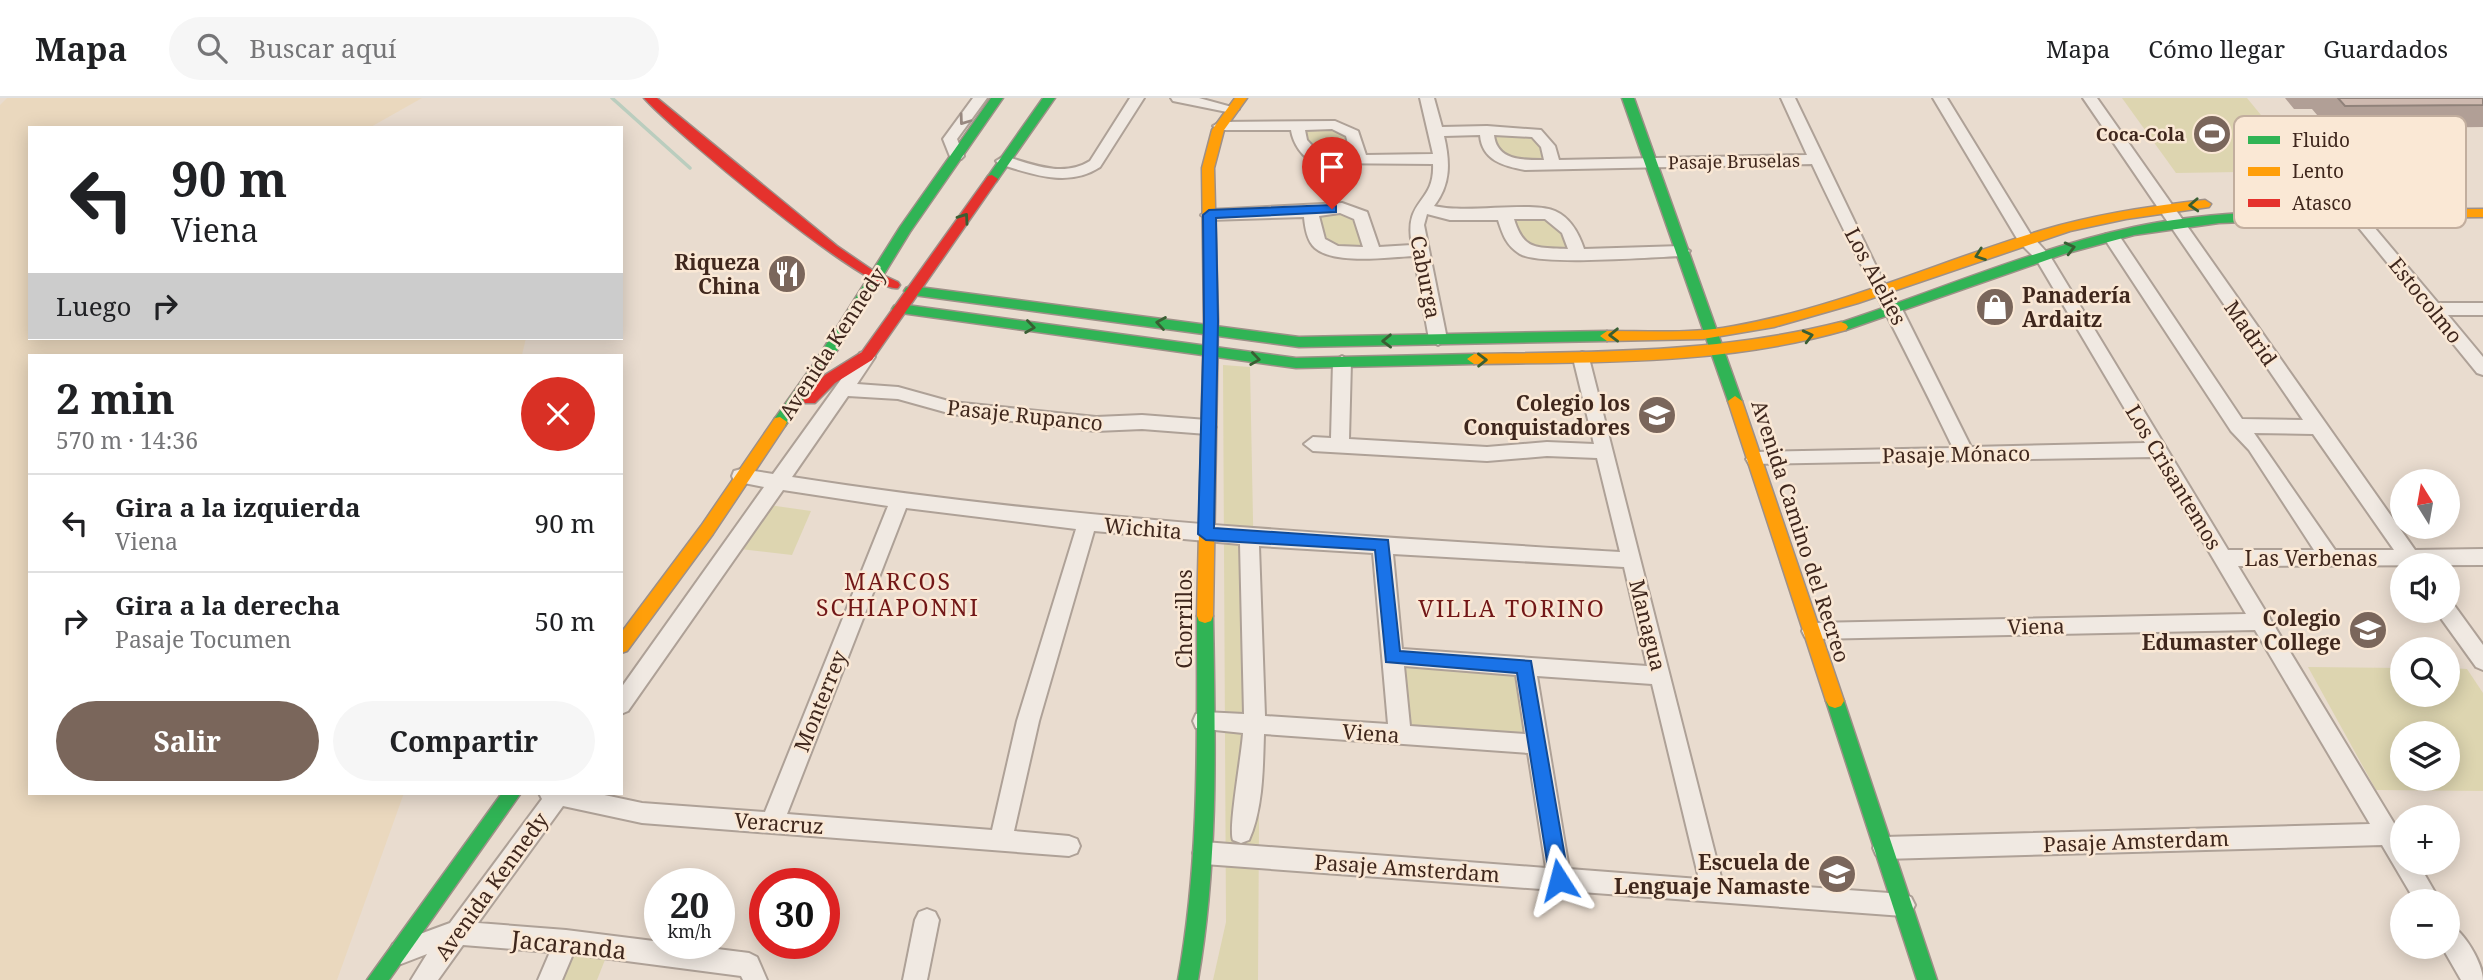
<!DOCTYPE html>
<html lang="es">
<meta charset="utf-8">
<style>
body{margin:0;font-family:"Noto Serif",serif;background:#f6f6f6;color:#202124;height:100vh;display:flex;flex-direction:column;font-size:26px;white-space:nowrap}
*{box-sizing:border-box;margin:0}
p{font-size:23px;color:#757577}
.icon{flex:none;width:38px;height:38px;fill:none;stroke:currentColor;stroke-width:2;stroke-linecap:round;stroke-linejoin:round}
.map{position:relative;flex:1;overflow:hidden}
.drawer{position:absolute;left:28px;top:256px;width:595px;height:441px;display:flex;flex-direction:column;background:#fff;border-radius:0px;box-shadow:0 4px 18px #0003}
.drawer>*{flex:none}
.top-card{position:absolute;left:28px;top:28px;width:595px;height:214px;border-radius:0px;box-shadow:0 4px 18px #0003;background:#fff;color:#202124;overflow:hidden}
.needle{width:46px;rotate:349deg}
.controls{position:absolute;left:2390px;top:371px;display:grid;gap:14px}
.controls a{display:grid;place-items:center;width:70px;height:70px;border-radius:50%;background:#fff;box-shadow:0 4px 18px #0003;font-size:35px}
.speed{position:absolute;left:644px;top:770px;display:flex;gap:14px;font-size:35px;font-weight:700;text-align:center}
.speed>*{display:grid;place-content:center;width:91px;height:91px;border-radius:50%;background:#fff;box-shadow:0 4px 18px #0003;line-height:1}
.speed small{font-size:18px;font-weight:400}
.speed .limit{border:10px solid #d22;background:#fff;color:#111}
.pin{position:absolute;display:grid;place-items:center;width:60px;height:60px;color:#fff;margin:-72px -30px;border-radius:50% 50% 50% 0;rotate:-45deg;box-shadow:0 0 7px #0007}
.pin .icon{rotate:45deg}
.me{position:absolute;width:77px;margin:-38px;rotate:351deg;stroke-linejoin:round;filter:drop-shadow(0 0 5px #0008)}
.turn{display:flex;align-items:center;gap:24px;height:147px;padding:0 28px;font-size:32px}
.turn .icon{width:91px;height:91px;stroke-width:2.5}
.turn b{display:block;font-size:49px;line-height:60px}
.then{display:flex;align-items:center;height:66px;padding:0 28px;background:#0003;gap:14px;font-size:26px}
.round{display:grid;place-items:center;flex:none;width:74px;height:74px;border-radius:37px;background:#f6f6f6}
.headline{display:flex;align-items:center;justify-content:space-between;height:119px;padding:0 28px}
h1{font-size:42px;font-weight:700;line-height:52px}
.primary-button{display:flex;gap:14px;margin-top:auto;padding:14px 28px}
.primary-button a{flex:1;height:80px;border-radius:42px;background:#7a665b;color:#fff;font-size:28px;font-weight:700;line-height:80px;text-align:center}
.primary-button a+a{background:#f6f6f6;color:#202124}
ul{padding:0;list-style:none}
li{display:flex;align-items:center;gap:21px;height:98px;padding:0 28px;border-top:2px solid #e0e0e0}
li div{flex:1}
li b{display:block;font-size:26px}
li em{font-style:normal}
header{display:flex;align-items:center;gap:42px;box-sizing:border-box;height:98px;padding:0 35px;background:#fff;border-bottom:2px solid #e0e0e0}
header strong{font-size:33px}
nav{display:flex;gap:38px;margin-inline-start:auto;font-size:24px}
.search{width:490px;height:63px;background:#f6f6f6;display:flex;align-items:center;gap:18px;box-sizing:border-box;padding:0 24px;border-radius:38px;color:#757577;font-size:26px}
.map>svg:first-child{display:block}
.farmland{fill:#ead8be}
.green{fill:#ddd5b0;fill-rule:evenodd}
.lines{fill:none;stroke-linecap:round;stroke-linejoin:round}
.stream{stroke:#bacdbe;stroke-width:3.5}
.street-casing{stroke:#aea197;stroke-width:4}
.fast-casing{stroke:#9e9088;stroke-width:3}
.slow-casing{stroke:#9e9088;stroke-width:3}
.jam-casing{stroke:#9e9088;stroke-width:3}
.street{fill:#f0e9e2;fill-rule:evenodd}
.fast{fill:#30b455;fill-rule:evenodd}
.slow{fill:#ff9f0a;fill-rule:evenodd}
.jam{fill:#e5322d;fill-rule:evenodd}
.wall{fill:#b19f96}
.building{fill:#ceb9af;stroke:#90827a;stroke-width:2}
.oneway{stroke:#988880}
.oneway2{stroke:#395f33}
.route{fill:#1a73e8;stroke:#114b97;stroke-width:2}
.labels{text-anchor:middle;dominant-baseline:central;stroke-width:5;stroke-linejoin:round;paint-order:stroke}
.far-poi-label{font-size:18px;font-weight:bold;fill:#3f271d;stroke:#fae8d5;text-anchor:end}
.far-street-label{font-size:18px;fill:#3f271d;stroke:#fae8d5}
.poi-label{font-size:21px;font-weight:bold;fill:#3f271d;stroke:#fae8d5;text-anchor:end}
.street-label{font-size:21px;fill:#3f271d;stroke:#fae8d5}
.neighbourhood-label{font-size:23px;letter-spacing:2px;fill:#721717;stroke:#fae8d5}
.near-street-label{font-size:24px;fill:#3f271d;stroke:#fae8d5}
.key{fill:#fae8d5;stroke:#c2ae9e;stroke-width:2}
.key-label{font-size:19px;fill:#3f271d}
</style>
<header>
<strong>Mapa</strong>
<div class="search"><svg class="icon" aria-label="search" viewBox="0 0 24 24"><circle cx="10" cy="10" r="6"/><path d="M15 15l6 6"/></svg>Buscar aquí</div>
<nav><a>Mapa</a><a>Cómo llegar</a><a>Guardados</a></nav>
</header>
<div class="map">
<svg width="2483" height="882" viewBox="0 0 2483 882">
<rect width="100%" height="100%" fill="#e9dccf"/>
<polygon class="farmland" points="7,0 422,0 369,30 30,30 30,240 526,240 522,257 30,257 30,695 404,695 337,882 0,882 0,7"/>
<g class="green">
<polygon points="2122,0 2247,0 2307,73 2176,75"/>
<polygon points="1335,29 1344,32 1356,60 1330,61 1310,51 1301,30"/>
<polygon points="1522,34 1538,40 1549,63 1524,64 1497,56 1491,35"/>
<polygon points="1341,113 1357,120 1366,149 1347,149 1324,142 1316,115"/>
<path d="M1508 121C1540 121 1560 118 1572 152 1533 152 1529 156 1508 121Z"/>
<polygon points="1223,267 1250,269 1259,726 1258,882 1213,882 1226,824"/>
<polygon points="769,407 811,413 792,457 740,451"/>
<polygon points="1408,567 1514,574 1522,587 1526,638 1414,633 1409,627 1401,571"/>
<path d="M2308 569 2403 570V597H2448V570L2467 571 2483 595V693L2376 692ZM2403 635H2448V681H2403Z"/>
<polygon points="574,840 612,844 597,882 556,882"/>
</g>
<g class="lines">
<polyline class="stream" points="612,0 690,70"/>
<defs>
<g id="street">
<polygon points="973,0 987,0 957,41 964,58 961,61 951,61 943,41"/>
<path d="M1130 0H1144L1100 69C1068 90 1033 76 999 66L996 63 1004 58C1032 66 1063 80 1090 63Z"/>
<polygon points="1171,0 1199,0 1239,11 1232,15 1173,3"/>
<path d="M1420 0H1434L1442 29 1487 28 1541 32 1555 48 1559 62 1807 57 1781 0H1795L1887 191 1902 211 1971 349 2145 345 2036 161 2019 144 1933 0H1947L2031 137 2050 158 2228 452H2314L2249 352 2231 333 2104 140 2106 136H2118L2242 321 2303 322 2083 0H2097L2415 452 2483 451V467L2238 468 2403 740V765H2418L2440 803H2415L2382 747 1884 761 1876 757 1873 750 1876 743 1884 739 2370 726 2255 532 1812 541 1805 539 1802 533 1805 527 1812 525 2246 516 2153 359 1749 366 1746 361 1755 354 1953 350C1907 254 1857 162 1812 66L1525 72C1503 68 1482 62 1480 37L1444 38C1450 64 1451 86 1434 108 1466 116 1532 103 1555 113 1571 120 1579 136 1584 151L1682 148 1690 153 1682 158C1653 159 1541 168 1520 156 1506 147 1503 137 1498 122H1450L1427 116 1424 127 1447 241 1438 247 1429 241 1414 158C1390 159 1334 167 1315 150 1307 143 1305 130 1304 119L1209 122 1201 117 1209 112 1342 105 1367 114 1379 149 1412 147C1403 100 1435 107 1433 66L1316 65C1302 60 1293 45 1291 32H1220L1213 28 1220 24 1335 23 1358 33 1366 57 1433 56ZM1332 31 1346 38 1351 57 1320 56 1307 42 1305 32ZM1494 37 1532 39 1541 49 1544 62C1523 62 1497 63 1494 37ZM1340 115 1354 121 1363 149 1338 148 1325 141 1319 118ZM1514 121H1545L1562 135 1568 151C1538 149 1524 154 1514 121ZM2254 335 2313 336 2394 452H2335Z"/>
<polygon points="2342,95 2347,97 2438,205 2483,205 2483,217 2448,217 2483,259 2483,277 2477,275 2337,103 2334,100"/>
<path d="M866 253 875 259 857 286 898 289 952 304 1096 319 1142 317 1207 322 1216 329 1207 336 1142 331 1096 333 952 316 898 301 848 298 792 379C1067 422 1342 437 1620 454L1597 360 1547 358 1487 363 1313 353 1304 346 1313 339 1331 340 1333 264 1342 258 1351 264 1349 341 1487 349 1547 344 1594 346 1573 260 1582 254 1588 256 1722 783 1903 796 1911 799 1915 807 1911 815 1903 818 1204 766 1196 762 1193 755 1196 748 1204 744 1546 770 1528 655 1264 636C1263 670 1263 711 1249 742L1241 745 1233 742C1228 731 1242 655 1243 635L1196 630 1193 623 1196 616 1204 614 1244 616 1240 446 1094 433 1039 623 1014 733 1069 738 1077 741 1080 748 1077 755 1069 758 642 725 563 708 478 825 566 832 749 855 757 859 767 882H743L741 878 573 856 562 882H538L550 854 463 847 438 882H411L427 856 401 866 393 862 389 854 393 846 450 825 542 701 539 695H595L642 705 765 714 888 408 783 392 628 613 621 616V590L764 389 734 383 732 378 734 373 741 371 773 376 860 255ZM906 410 1076 431 1017 623 992 732 787 716ZM1259 448 1373 455 1388 626 1265 618ZM1393 456 1624 469 1647 568 1402 551ZM1404 568 1516 577 1525 636 1410 628ZM1537 578 1652 586 1699 781 1569 771Z"/>
<polygon points="2448,505 2454,507 2483,547 2483,572 2476,569 2440,519 2437,513 2448,513"/>
<polygon points="927,811 935,814 939,822 927,882 903,882 915,822 919,814"/>
<path d="M2448 826C2464 832 2483 866 2483 882H2461L2442 849H2448Z"/>
</g>
<g id="fast">
<polygon points="991,0 1003,0 910,134 827,269 785,328 775,328 773,324 775,320 817,261 900,129"/>
<polygon points="1043,0 1055,0 996,84 988,84 986,81"/>
<polygon points="1622,0 1634,0 1742,303 1740,307 1730,307 1728,303"/>
<path d="M2361 112 2366 113V119L2219 125 2134 137 2064 156 1846 232H1836L1834 229 1836 226C1935 194 2032 151 2134 129 2208 113 2285 113 2361 112Z"/>
<polygon points="911,188 1299,239 1607,233 1614,238 1607,243 1299,249 906,196 904,193 906,190"/>
<polygon points="899,206 1296,260 1474,256 1481,261 1474,266 1296,270 894,214 892,211 894,208"/>
<path d="M1205 511 1211 513 1213 518C1215 640 1219 761 1198 882H1178C1200 761 1197 640 1197 518L1199 513Z"/>
<polygon points="1835,596 1841,598 1844,603 1937,882 1917,882 1826,603 1829,598"/>
<polygon points="502,695 521,695 389,882 367,882"/>
</g>
<g id="slow">
<polygon points="1235,0 1247,0 1224,32 1214,70 1218,223 1213,518 1211,523 1205,525 1199,523 1197,518 1204,223 1202,70 1212,32"/>
<path d="M2205 102 2211 106 2209 109 2126 121 2070 133 1858 205 1774 229 1703 241 1607 243 1600 238 1607 233C1649 233 1692 236 1734 228 1841 209 1940 163 2043 132 2096 116 2150 108 2205 102Z"/>
<polygon points="2483,111 2483,119 2361,120 2355,116 2361,112"/>
<path d="M1841 224 1846 226 1848 229 1846 232C1724 267 1599 264 1474 266L1467 261 1474 256C1599 254 1719 255 1841 224Z"/>
<polygon points="1735,298 1742,303 1844,603 1841,608 1835,610 1829,608 1826,603 1728,303"/>
<polygon points="780,319 787,324 785,328 713,436 627,553 621,555 621,535 701,428 775,320"/>
</g>
<g id="jam">
<path d="M644 0H657L837 148 872 172 898 184 900 187 898 190C869 197 670 30 644 0Z"/>
<polygon points="992,77 998,81 872,262 835,285 815,305 805,305 803,301 805,297 825,277 862,254 988,78"/>
</g>
</defs>
<use href="#street" class="street-casing"/>
<use href="#fast" class="fast-casing"/>
<use href="#slow" class="slow-casing"/>
<use href="#jam" class="jam-casing"/>
<use href="#street" class="street"/>
<use href="#fast" class="fast"/>
<use href="#slow" class="slow"/>
<use href="#jam" class="jam"/>
</g>
<polygon class="wall" points="2285,0 2483,0 2483,29 2329,31 2312,11 2294,11"/>
<polygon class="building" points="2338,0 2483,0 2483,7 2345,8"/>
<defs><path id="oneway-chevron" d="M-2-3.5L2.5 0L-2 3.5" fill="none" stroke-width="1.6" stroke-linecap="round" stroke-linejoin="round" transform="scale(1.75)"/></defs>
<use class="oneway" href="#oneway-chevron" transform="translate(964 22) rotate(126)"/>
<g class="oneway2">
<use href="#oneway-chevron" transform="translate(2194 107) rotate(177)"/>
<use href="#oneway-chevron" transform="translate(964 120) rotate(-55)"/>
<use href="#oneway-chevron" transform="translate(2070 150) rotate(-14)"/>
<use href="#oneway-chevron" transform="translate(1980 157) rotate(160)"/>
<use href="#oneway-chevron" transform="translate(1161 225) rotate(-171)"/>
<use href="#oneway-chevron" transform="translate(1030 229) rotate(8)"/>
<use href="#oneway-chevron" transform="translate(1614 237) rotate(179)"/>
<use href="#oneway-chevron" transform="translate(1808 238) rotate(-14)"/>
<use href="#oneway-chevron" transform="translate(1387 243) rotate(179)"/>
<use href="#oneway-chevron" transform="translate(1255 261) rotate(8)"/>
<use href="#oneway-chevron" transform="translate(1482 262) rotate(-1)"/>
</g>
<polygon class="route" points="1332,107 1336,108 1336,114 1216,120 1218,223 1214,430 1388,442 1400,553 1531,563 1569,782 1566,788 1559,791 1552,788 1550,782 1517,575 1386,564 1375,452 1206,442 1198,436 1204,223 1203,117 1209,112"/>
<defs>
<symbol id="stadium-disc" viewBox="-11 -11 22 22"><circle r="9.5" fill="#7a665b" stroke="#fae8d5"/><path d="M0-5a6.5 5 0 1 0 0 10a6.5 5 0 1 0 0-10ZM-3.5-1.8h7v3.6h-7Z" fill="#fff"/></symbol>
<symbol id="restaurant-disc" viewBox="-11 -11 22 22"><circle r="9.5" fill="#7a665b" stroke="#fae8d5"/><path d="M-5-6h1v4h1v-4h1v4h1v-4h1v5L-1.5 .5V6h-2V.5L-5-1ZM5-6V6H3V1.5H1.5Q1.5-4 5-6Z" fill="#fff"/></symbol>
<symbol id="shop-disc" viewBox="-11 -11 22 22"><circle r="9.5" fill="#7a665b" stroke="#fae8d5"/><path d="M-5-2.5h2.3a2.7 3.5 0 0 1 5.4 0H5L5.5 6h-11ZM-1.5-2.5h3a1.5 2.3 0 0 0-3 0Z" fill="#fff"/></symbol>
<symbol id="school-disc" viewBox="-11 -11 22 22"><circle r="9.5" fill="#7a665b" stroke="#fae8d5"/><path d="M0-5L7-2L0 1L-7-2ZM-4 1L0 2.5L4 1V4Q0 6-4 4Z" fill="#fff"/></symbol>
</defs>
<g fill-rule="evenodd">
<use href="#stadium-disc" x="2190" y="14" width="44" height="44"/>
<use href="#restaurant-disc" x="765" y="154" width="44" height="44"/>
<use href="#shop-disc" x="1973" y="187" width="44" height="44"/>
<use href="#school-disc" x="1635" y="295" width="44" height="44"/>
<use href="#school-disc" x="2346" y="510" width="44" height="44"/>
<use href="#school-disc" x="1815" y="754" width="44" height="44"/>
</g>
<g class="labels">
<g class="far-poi-label">
<text x="2185" y="36">Coca-Cola</text>
</g>
<g class="far-street-label">
<text transform="translate(1734 63) rotate(-1)">Pasaje Bruselas</text>
</g>
<g class="poi-label">
<text x="760" y="164">Riqueza<tspan x="760" dy="24">China</tspan></text>
<text x="2022" y="197" text-anchor="start">Panadería<tspan x="2022" dy="24">Ardaitz</tspan></text>
<text x="1630" y="305">Colegio los<tspan x="1630" dy="24">Conquistadores</tspan></text>
<text x="2341" y="520">Colegio<tspan x="2341" dy="24">Edumaster College</tspan></text>
<text x="1810" y="764">Escuela de<tspan x="1810" dy="24">Lenguaje Namaste</tspan></text>
</g>
<g class="street-label">
<text transform="translate(1876 178) rotate(62)">Los Alelies</text>
<text transform="translate(1426 179) rotate(79)">Caburga</text>
<text transform="translate(2426 202) rotate(51)">Estocolmo</text>
<text transform="translate(2251 235) rotate(55)">Madrid</text>
<text transform="translate(832 245) rotate(-57)">Avenida Kennedy</text>
<text transform="translate(1025 317) rotate(6)">Pasaje Rupanco</text>
<text transform="translate(1956 356) rotate(-1)">Pasaje Mónaco</text>
<text transform="translate(2174 379) rotate(59)">Los Crisantemos</text>
<text transform="translate(1143 430) rotate(5)">Wichita</text>
<text transform="translate(1801 433) rotate(72)">Avenida Camino del Recreo</text>
<text x="2311" y="460">Las Verbenas</text>
<text transform="translate(1184 521) rotate(-90)">Chorrillos</text>
<text transform="translate(1648 527) rotate(76)">Managua</text>
<text transform="translate(2036 528) rotate(-1)">Viena</text>
<text transform="translate(820 603) rotate(-68)">Monterrey</text>
<text transform="translate(1371 635) rotate(4)">Viena</text>
<text transform="translate(779 725) rotate(4)">Veracruz</text>
<text transform="translate(2136 743) rotate(-2)">Pasaje Amsterdam</text>
<text transform="translate(1407 770) rotate(4)">Pasaje Amsterdam</text>
<text transform="translate(491 788) rotate(-54)">Avenida Kennedy</text>
</g>
<g class="neighbourhood-label">
<text x="898" y="483">MARCOS<tspan x="898" dy="26">SCHIAPONNI</tspan></text>
<text x="1512" y="510">VILLA TORINO</text>
</g>
<g class="near-street-label">
<text transform="translate(569 846) rotate(6)">Jacaranda</text>
</g>
</g>
<rect x="2234" y="18" width="232" height="112" rx="10" class="key"/>
<rect x="2248" y="38" width="32" height="8" fill="#30b455"/>
<rect x="2248" y="69" width="32" height="9" fill="#ff9f0a"/>
<rect x="2248" y="101" width="32" height="8" fill="#e5322d"/>
<g class="key-label">
<text x="2292" y="49">Fluido</text>
<text x="2292" y="80">Lento</text>
<text x="2292" y="112">Atasco</text>
</g>
</svg>
<div class="controls">
<a><svg class="needle" viewBox="-14 -14 28 28"><path d="M0-13l5 13h-10z" fill="#e53935"/><path d="M0 13l5-13h-10z" fill="#757577"/></svg></a>
<a><svg class="icon" aria-label="sound" viewBox="0 0 24 24"><path d="M4 9h4l5-4v14l-5-4H4zM17 9q2 3 0 6"/></svg></a>
<a><svg class="icon" aria-label="search" viewBox="0 0 24 24"><circle cx="10" cy="10" r="6"/><path d="M15 15l6 6"/></svg></a>
<a><svg class="icon" aria-label="layers" viewBox="0 0 24 24"><path d="M12 4l9 5-9 5-9-5zM3 14l9 5 9-5"/></svg></a>
<a>+</a>
<a>−</a>
</div>
<div class="speed"><div>20<small>km/h</small></div><div class="limit">30</div></div>
<div class="pin" style="left:1332px;top:111px;background:#d93025"><svg class="icon" aria-label="arrive" viewBox="0 0 24 24"><path d="M6 21V4h12l-3 4 3 4H6"/></svg></div>
<svg class="me" style="left:1559px;top:782px" viewBox="-20 -20 40 40"><path d="M0-17L14 15 0 8-14 15z" fill="#1a73e8" stroke="#fff" stroke-width="4"/></svg>
<div class="top-card">
<div class="turn"><svg class="icon" aria-label="left" viewBox="0 0 24 24"><path d="M17 20v-9H6M10 6l-5 5 5 5"/></svg><div><b>90 m</b>Viena</div></div>
<div class="then">Luego<svg class="icon" aria-label="right" viewBox="0 0 24 24"><path d="M7 20v-9h11M14 6l5 5-5 5"/></svg></div>
</div>
<section class="drawer">
<div class="headline"><div><h1>2 min</h1><p>570 m · 14:36</p></div><a class="round" style="background:#d93025;color:#fff"><svg class="icon" aria-label="close" viewBox="0 0 24 24"><path d="M6 6l12 12M18 6L6 18"/></svg></a></div>
<ul>
<li><svg class="icon" aria-label="left" viewBox="0 0 24 24"><path d="M17 20v-9H6M10 6l-5 5 5 5"/></svg><div><b>Gira a la izquierda</b><p>Viena</p></div><em>90 m</em></li>
<li><svg class="icon" aria-label="right" viewBox="0 0 24 24"><path d="M7 20v-9h11M14 6l5 5-5 5"/></svg><div><b>Gira a la derecha</b><p>Pasaje Tocumen</p></div><em>50 m</em></li>
</ul>
<div class="primary-button"><a>Salir</a><a>Compartir</a></div>
</section>
</div>
